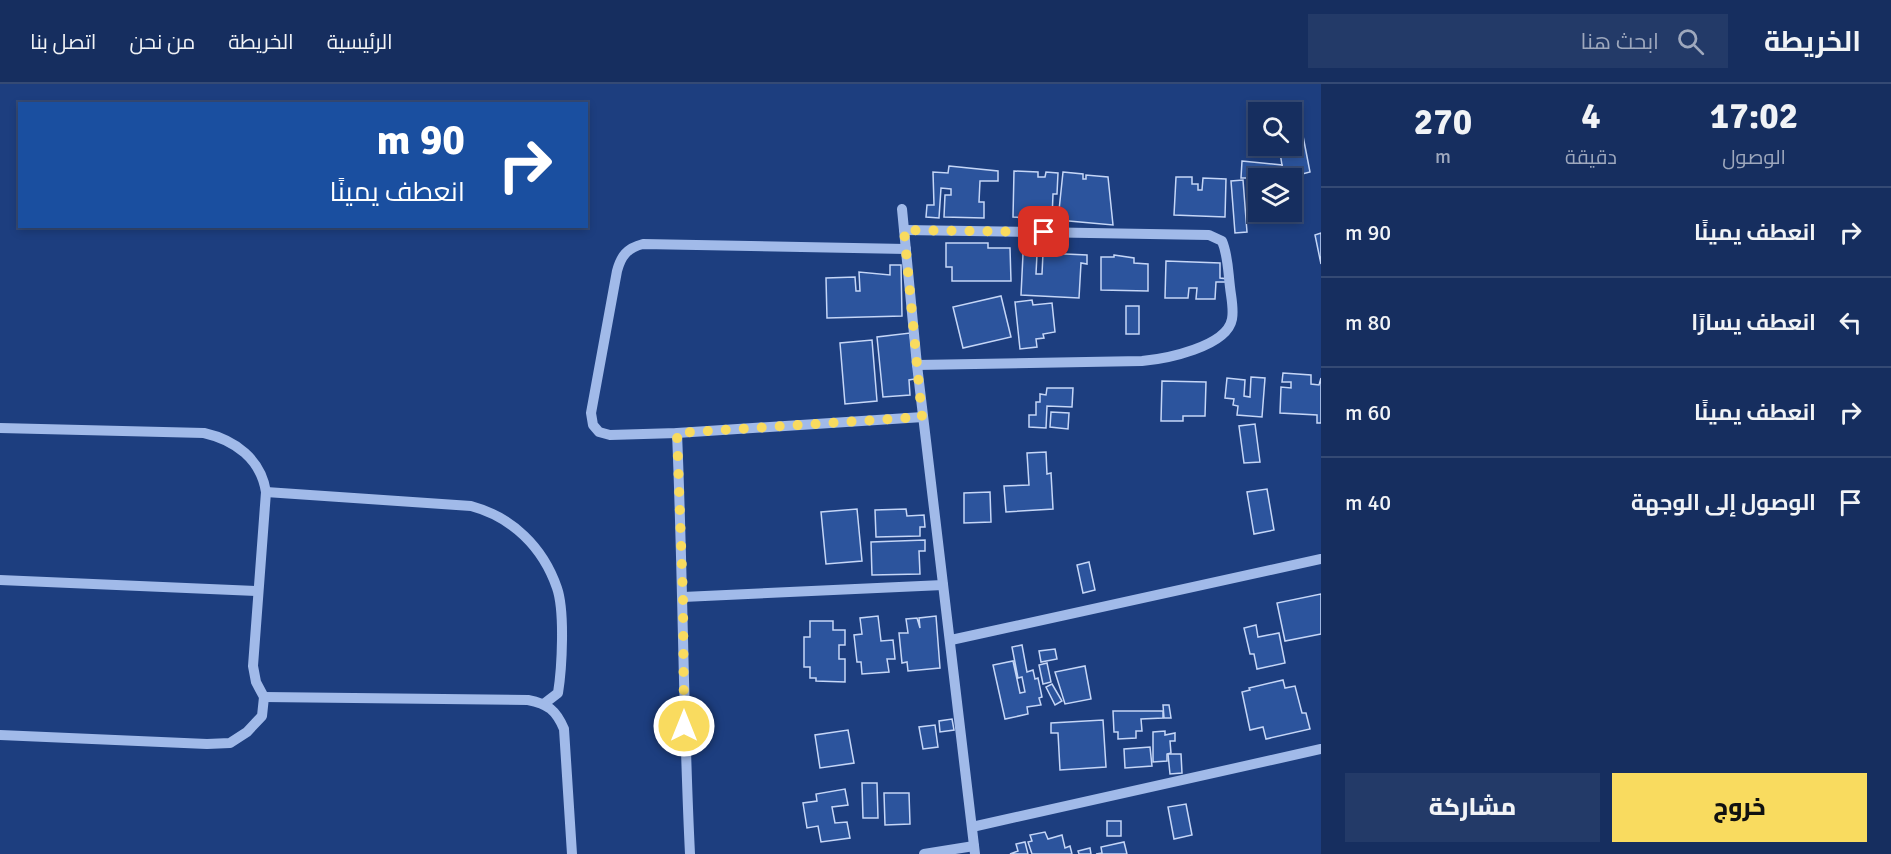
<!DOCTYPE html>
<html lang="ar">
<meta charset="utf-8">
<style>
body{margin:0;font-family:Signika,Cairo,sans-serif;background:#233a68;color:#f1f3f6;direction:rtl;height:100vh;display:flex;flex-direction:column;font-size:22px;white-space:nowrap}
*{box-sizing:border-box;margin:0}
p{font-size:20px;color:#9ea8bd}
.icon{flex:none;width:33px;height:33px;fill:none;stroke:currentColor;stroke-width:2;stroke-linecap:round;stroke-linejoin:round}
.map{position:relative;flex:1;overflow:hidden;direction:ltr}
.side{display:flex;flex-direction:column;background:#162e5f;width:570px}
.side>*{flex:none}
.hud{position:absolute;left:18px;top:18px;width:570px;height:126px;border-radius:0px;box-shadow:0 3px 9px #0003,0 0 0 2px #354a74;direction:rtl;background:#1a4fa0;color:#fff;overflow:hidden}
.fabs{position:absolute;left:1248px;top:18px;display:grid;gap:12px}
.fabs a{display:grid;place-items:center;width:54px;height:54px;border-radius:0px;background:#162e5f;box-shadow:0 3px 9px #0003,0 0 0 2px #354a74;font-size:30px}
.pin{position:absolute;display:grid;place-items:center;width:51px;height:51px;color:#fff;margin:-26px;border-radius:12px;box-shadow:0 3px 9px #0006}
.me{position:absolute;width:66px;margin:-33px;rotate:0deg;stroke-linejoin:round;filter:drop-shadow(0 0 4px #0008)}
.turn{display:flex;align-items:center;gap:21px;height:126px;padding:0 24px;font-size:27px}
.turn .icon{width:78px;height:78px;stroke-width:2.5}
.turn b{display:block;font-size:42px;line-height:51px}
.eta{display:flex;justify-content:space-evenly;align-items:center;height:102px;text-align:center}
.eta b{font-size:36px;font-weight:800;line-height:42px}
.button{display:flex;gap:12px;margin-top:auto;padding:12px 24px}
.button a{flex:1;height:69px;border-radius:0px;background:#f9db5f;color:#111;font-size:24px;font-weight:800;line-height:69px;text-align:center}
.button a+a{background:#233a68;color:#f1f3f6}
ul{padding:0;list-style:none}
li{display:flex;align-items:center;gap:18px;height:90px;padding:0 24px;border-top:2px solid #354a74}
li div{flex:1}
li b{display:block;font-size:22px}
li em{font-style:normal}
header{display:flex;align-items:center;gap:36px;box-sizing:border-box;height:84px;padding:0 30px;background:#162e5f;border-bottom:2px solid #354a74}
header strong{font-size:28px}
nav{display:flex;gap:33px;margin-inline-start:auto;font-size:21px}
.search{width:420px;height:54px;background:#233a68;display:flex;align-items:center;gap:15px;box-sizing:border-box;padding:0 21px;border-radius:0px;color:#9ea8bd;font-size:22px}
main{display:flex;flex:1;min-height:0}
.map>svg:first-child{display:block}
.building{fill:#2c549d;stroke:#c5d6f7;stroke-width:1.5}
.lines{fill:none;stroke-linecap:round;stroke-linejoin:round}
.minor{stroke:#a1bae9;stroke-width:10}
.route{stroke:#f9db5f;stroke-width:10;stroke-dasharray:0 18}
</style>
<header>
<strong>الخريطة</strong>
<div class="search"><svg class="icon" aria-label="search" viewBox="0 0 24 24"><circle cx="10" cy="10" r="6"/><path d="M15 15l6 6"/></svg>ابحث هنا</div>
<nav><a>الرئيسية</a><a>الخريطة</a><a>من نحن</a><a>اتصل بنا</a></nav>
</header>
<main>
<section class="side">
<div class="eta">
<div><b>17:02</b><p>الوصول</p></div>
<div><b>4</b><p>دقيقة</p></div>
<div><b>270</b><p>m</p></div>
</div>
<ul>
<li><svg class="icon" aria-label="right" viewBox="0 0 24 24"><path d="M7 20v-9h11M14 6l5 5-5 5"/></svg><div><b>انعطف يمينًا</b></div><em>90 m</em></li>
<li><svg class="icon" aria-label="left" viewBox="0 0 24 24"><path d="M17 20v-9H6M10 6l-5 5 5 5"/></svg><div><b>انعطف يسارًا</b></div><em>80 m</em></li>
<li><svg class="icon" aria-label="right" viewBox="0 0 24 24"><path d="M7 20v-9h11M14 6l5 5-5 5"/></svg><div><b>انعطف يمينًا</b></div><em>60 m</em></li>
<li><svg class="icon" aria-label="arrive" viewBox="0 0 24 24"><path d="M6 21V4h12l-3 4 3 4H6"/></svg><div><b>الوصول إلى الوجهة</b></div><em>40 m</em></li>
</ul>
<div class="button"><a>خروج</a><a>مشاركة</a></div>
</section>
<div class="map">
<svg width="1321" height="770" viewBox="0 0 1321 770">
<rect width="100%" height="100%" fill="#1d3e7f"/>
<g class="building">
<polygon points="1303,52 1310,88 1302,90 1303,100 1293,101 1292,94 1284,94 1279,62 1292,62 1292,54"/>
<polygon points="1242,77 1282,81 1281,94 1241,94"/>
<polygon points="949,82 998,87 998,97 980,97 979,118 984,118 984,134 944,133 945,111 951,111 951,105 941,104 939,134 926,133 927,121 934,121 933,88 948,89"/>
<polygon points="1014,87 1038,88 1038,93 1045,93 1046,88 1058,89 1057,110 1053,110 1052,135 1013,133"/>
<polygon points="1063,88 1083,90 1083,95 1086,95 1086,91 1108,93 1113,141 1058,136"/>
<polygon points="1176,93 1192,93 1192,100 1198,100 1198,106 1202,106 1203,94 1226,95 1225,133 1174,131"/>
<polygon points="1243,96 1247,148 1235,149 1231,97"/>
<polygon points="1321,149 1321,180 1315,151"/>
<polygon points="946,159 988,159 988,164 1010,164 1011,197 952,197 952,183 946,183"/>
<polygon points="1043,169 1087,171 1087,180 1081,179 1079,214 1021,211 1023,170 1037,170 1036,190 1042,190"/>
<polygon points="1114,171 1134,174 1134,179 1148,180 1148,207 1101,206 1101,173 1114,173"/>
<polygon points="1166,177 1220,179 1220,194 1229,195 1228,198 1216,198 1215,215 1196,215 1197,204 1189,204 1188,214 1165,214"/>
<polygon points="890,181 901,181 902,232 827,234 826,194 855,193 856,207 860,207 859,188 890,191"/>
<polygon points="1001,212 1011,253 963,264 953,223"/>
<polygon points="1032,216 1033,221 1052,219 1055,248 1043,250 1044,254 1036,255 1037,263 1020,265 1015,218"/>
<rect x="1126" y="222" width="13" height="28"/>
<polygon points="910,249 915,295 909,296 910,311 883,313 877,253"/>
<polygon points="872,256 877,317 845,320 840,259"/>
<polygon points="1283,289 1311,291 1311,300 1319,301 1321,294 1321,339 1317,339 1317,331 1280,329 1281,303 1291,304 1291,298 1282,298"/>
<polygon points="1251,293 1265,294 1262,333 1237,331 1238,322 1233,321 1234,315 1225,314 1227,294 1245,296 1244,312 1250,313"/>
<polygon points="1162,297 1206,298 1205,332 1183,332 1183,337 1161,337"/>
<polygon points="1047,304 1073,304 1072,323 1047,322 1046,344 1029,343 1029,331 1036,331 1036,318 1040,318 1040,310 1046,311"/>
<polygon points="1051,328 1069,329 1068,345 1050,343"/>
<polygon points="1255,340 1260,378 1244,379 1239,342"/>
<polygon points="1046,368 1047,390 1051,389 1053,425 1006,428 1004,402 1029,401 1027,369"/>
<polygon points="1267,405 1274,446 1254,450 1247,408"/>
<polygon points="990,408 991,438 964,439 964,409"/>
<polygon points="857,425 862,477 826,480 821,428"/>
<polygon points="906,425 907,432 924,431 925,443 920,443 920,452 876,453 875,426"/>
<polygon points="925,456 925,467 919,467 920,490 872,491 871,458"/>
<polygon points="1089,478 1095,506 1083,509 1077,481"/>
<polygon points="1321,510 1321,550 1285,557 1277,519"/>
<polygon points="878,532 881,557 893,556 895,575 887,575 889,588 862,590 861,578 857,578 854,551 862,550 860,534"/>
<polygon points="936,532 940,584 908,587 907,578 902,579 899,549 908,549 906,535 917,534 920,544 919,534"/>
<polygon points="810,537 833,537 833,546 845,546 845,561 839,561 839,575 845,575 845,598 816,597 816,594 810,594 810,583 804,583 804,553 810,553"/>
<polygon points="1256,541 1258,553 1279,549 1285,579 1257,585 1254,570 1250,570 1244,544"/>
<polygon points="1022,561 1027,588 1033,586 1035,595 1038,594 1042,613 1039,614 1041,621 1027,623 1028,630 1005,635 993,581 1013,577 1020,609 1025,608 1022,593 1018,594 1012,563"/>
<polygon points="1055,565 1057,575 1041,578 1039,567"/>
<polygon points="1047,579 1051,598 1043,600 1039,581"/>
<polygon points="1085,582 1091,615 1065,620 1055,588"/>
<polygon points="1283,596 1285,604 1295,602 1302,629 1306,629 1310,645 1266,655 1263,643 1250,646 1242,608 1250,606 1249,604"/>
<polygon points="1052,600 1062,617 1055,621 1046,603"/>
<polygon points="1163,621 1169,621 1171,634 1164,634"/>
<polygon points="1113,627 1163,627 1163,634 1141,635 1142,647 1136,647 1136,654 1118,655 1118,648 1114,648"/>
<polygon points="952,635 954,646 940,648 939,637"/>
<polygon points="1103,636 1106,683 1060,686 1058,649 1051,649 1051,639"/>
<polygon points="935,641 938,663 923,665 919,643"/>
<polygon points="848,646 854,679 820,684 815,651"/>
<polygon points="1165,647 1165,651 1175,649 1175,657 1170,657 1171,669 1167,670 1167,677 1153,678 1153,648"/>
<polygon points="1150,663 1152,682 1125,684 1124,665"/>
<polygon points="1168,670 1181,670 1182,689 1170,690"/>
<polygon points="862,699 877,699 878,734 863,734"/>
<polygon points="845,705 848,721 832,723 835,739 847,738 850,754 821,758 818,742 807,744 803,719 817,717 816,710"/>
<polygon points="884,709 909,709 910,740 885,741"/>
<polygon points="1186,720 1192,751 1174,755 1168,723"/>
<rect x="1107" y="737" width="14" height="15"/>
<polygon points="1045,748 1048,755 1062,751 1065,764 1070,762 1072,770 1032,770 1028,758 1032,757 1030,751"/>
<polygon points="1025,758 1028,770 1010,770 1018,767 1016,760"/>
<polygon points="1124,758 1127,770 1096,770 1102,769 1101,763"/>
<polygon points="1090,764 1091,770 1079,770 1078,767"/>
</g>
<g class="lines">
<g class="minor">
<polyline points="902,125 917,281 975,770"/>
<path d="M904 146 1209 151 1222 157C1228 171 1228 187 1230 203 1231 213 1234 225 1232 235 1227 263 1165 275 1142 277L917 281"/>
<path d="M906 165 643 160C627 164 621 172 617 187L591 329 593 341 599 348 610 351 677 349 923 333"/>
<path d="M0 344 204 349C235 356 261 375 266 408L253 582 256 598 264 613 262 632 247 648 230 659 207 660 0 651"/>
<path d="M677 349C683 490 683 630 690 770"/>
<path d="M266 408 471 422C512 433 543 463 557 504 565 527 562 584 558 609L545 619"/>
<polyline points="0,496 258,507"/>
<polyline points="683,513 943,501"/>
<polyline points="951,556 1321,475"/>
<path d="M264 613 528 616C548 620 556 626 564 645L572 770"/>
<polyline points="972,743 1321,665"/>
<polyline points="924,770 974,762"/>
</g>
</g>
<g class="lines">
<polyline class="route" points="684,642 683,513 677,349 922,333 904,146 1044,148"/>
</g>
</svg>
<div class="fabs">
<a><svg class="icon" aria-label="search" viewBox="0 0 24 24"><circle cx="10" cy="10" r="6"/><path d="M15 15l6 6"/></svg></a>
<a><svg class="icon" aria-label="layers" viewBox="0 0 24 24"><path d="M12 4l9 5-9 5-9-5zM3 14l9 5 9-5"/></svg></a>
</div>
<div class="pin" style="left:1044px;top:148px;background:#d93025"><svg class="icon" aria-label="arrive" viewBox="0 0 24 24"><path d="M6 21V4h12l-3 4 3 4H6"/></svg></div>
<svg class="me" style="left:684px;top:642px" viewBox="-20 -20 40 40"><circle r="17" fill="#f9db5f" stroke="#fff" stroke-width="3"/><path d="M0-11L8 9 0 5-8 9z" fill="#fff"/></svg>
<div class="hud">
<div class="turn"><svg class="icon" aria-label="right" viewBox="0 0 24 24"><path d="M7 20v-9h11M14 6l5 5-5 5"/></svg><div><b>90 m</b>انعطف يمينًا</div></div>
</div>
</div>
</main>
